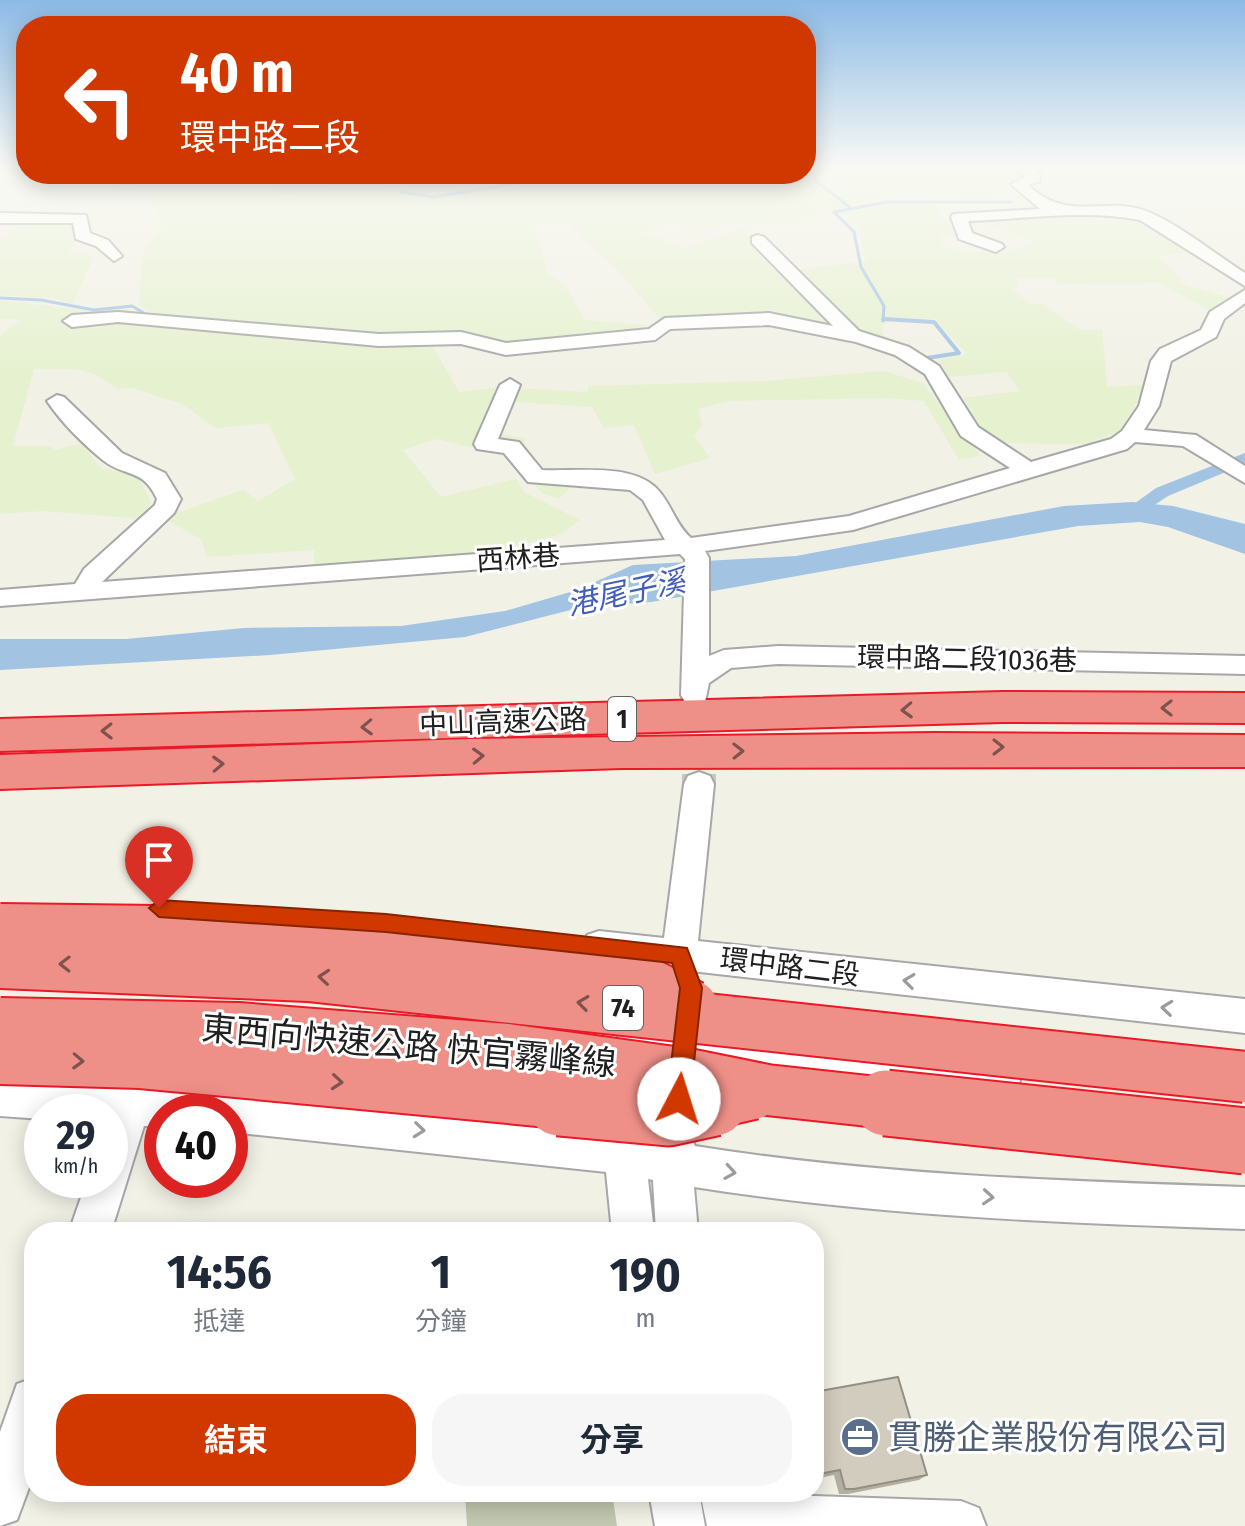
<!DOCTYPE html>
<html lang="zh-TW">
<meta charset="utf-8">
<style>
body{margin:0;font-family:"Fira Sans Condensed","Noto Sans TC",sans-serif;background:#f6f6f7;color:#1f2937;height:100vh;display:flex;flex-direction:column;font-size:30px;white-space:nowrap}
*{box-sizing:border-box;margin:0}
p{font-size:26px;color:#747a83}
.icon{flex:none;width:44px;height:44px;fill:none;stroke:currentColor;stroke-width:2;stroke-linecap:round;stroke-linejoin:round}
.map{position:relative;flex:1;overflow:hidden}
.drawer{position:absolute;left:24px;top:1222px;width:800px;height:280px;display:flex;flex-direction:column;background:#fff;border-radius:32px;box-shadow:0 4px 20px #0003}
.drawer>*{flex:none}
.hud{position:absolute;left:16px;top:16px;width:800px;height:168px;border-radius:32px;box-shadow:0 4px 20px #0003;background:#d03800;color:#fff;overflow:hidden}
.speed{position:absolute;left:24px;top:1094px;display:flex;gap:16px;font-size:40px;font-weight:700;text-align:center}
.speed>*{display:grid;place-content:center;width:104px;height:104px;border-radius:50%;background:#fff;box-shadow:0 4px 20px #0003;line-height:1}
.speed small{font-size:20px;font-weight:400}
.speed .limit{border:12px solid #d22;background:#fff;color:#111}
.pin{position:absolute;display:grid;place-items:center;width:68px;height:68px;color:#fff;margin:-82px -34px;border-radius:50% 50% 50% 0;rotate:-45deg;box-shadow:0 0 8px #0007}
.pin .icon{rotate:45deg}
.me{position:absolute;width:88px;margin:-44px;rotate:5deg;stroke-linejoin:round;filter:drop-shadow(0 0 6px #0008)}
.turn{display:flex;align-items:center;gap:28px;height:168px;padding:0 32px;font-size:36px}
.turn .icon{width:104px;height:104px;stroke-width:2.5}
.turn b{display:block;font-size:56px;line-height:68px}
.eta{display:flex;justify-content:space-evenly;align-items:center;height:136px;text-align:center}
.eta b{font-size:48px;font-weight:700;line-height:56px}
.button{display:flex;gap:16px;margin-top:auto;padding:16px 32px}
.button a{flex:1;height:92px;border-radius:32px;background:#d03800;color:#fff;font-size:32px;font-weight:700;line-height:92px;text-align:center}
.button a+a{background:#f6f6f7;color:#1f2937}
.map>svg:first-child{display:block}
.construction{fill:#c1c7b0}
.farmland{fill:#e6f1d0}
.water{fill:#a3c3e3}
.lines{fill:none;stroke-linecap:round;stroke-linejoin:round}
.stream-far1{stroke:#a3c3e3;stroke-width:3}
.stream{stroke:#a3c3e3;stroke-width:4}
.canal{fill:#a3c3e3;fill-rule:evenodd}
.minor-tunnel-far1{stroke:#c7c7be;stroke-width:27;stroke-dasharray:27 13;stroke-linecap:butt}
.minor-tunnel{stroke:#c7c7be;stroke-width:34;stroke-dasharray:34 17;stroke-linecap:butt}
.minor-casing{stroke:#a7a7a7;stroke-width:4}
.highway-casing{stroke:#eb1827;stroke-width:4}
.minor{fill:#fff;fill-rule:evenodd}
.highway{fill:#ef9088;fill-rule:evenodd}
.highway-bridge-far1-casing{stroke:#eb1827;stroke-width:54;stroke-linecap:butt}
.highway-bridge-casing{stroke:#eb1827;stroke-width:69;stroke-linecap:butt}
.highway-bridge-far1{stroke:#ef9088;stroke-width:50}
.highway-bridge{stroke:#ef9088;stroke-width:65}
.wall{fill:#b5afa3}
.building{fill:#d2ccbe;stroke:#938f85;stroke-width:2}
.oneway{stroke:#7d524f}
.oneway2{stroke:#9b9b9b}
.route{fill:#d03800;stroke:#872400;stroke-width:2}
.labels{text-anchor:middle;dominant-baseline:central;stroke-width:6;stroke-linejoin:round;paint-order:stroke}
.shield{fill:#fff;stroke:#636363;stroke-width:2}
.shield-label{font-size:26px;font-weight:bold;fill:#202020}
.street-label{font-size:28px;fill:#202020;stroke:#fff}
.water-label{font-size:30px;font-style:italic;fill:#435eb9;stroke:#fff}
.near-street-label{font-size:34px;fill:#202020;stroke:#fff}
.near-service-label{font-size:34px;fill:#4e5e75;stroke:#fff;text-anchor:start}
</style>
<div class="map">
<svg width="1245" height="1526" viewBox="0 0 1245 1526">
<rect width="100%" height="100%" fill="#f1f1e6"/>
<polygon class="construction" points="465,1492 612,1492 617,1526 467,1526"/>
<g class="farmland">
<polygon points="806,165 950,165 963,173 1006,184 1019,196 975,200 900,194 797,220 747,226 733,222 700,232 669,222 644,233 685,248 738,229 747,234 757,252 839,329 760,315 662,321 619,272 566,222 534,226 548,275 564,284 585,320 647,325 634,331 503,346 459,337 335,332 156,316 139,305 143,250 162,227 146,193 161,192 94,194 146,184 219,180 242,181 235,193 275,193 275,198 296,197 298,191 405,187 289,187 257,183 237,174 276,174 292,178 360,174 806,174"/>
<polygon points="879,205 935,206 942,219 950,219 955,236 940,237 943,245 955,251 1002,254 1035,242 981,223 975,227 966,221 1094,217 1096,221 1140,221 1195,251 1159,256 1185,285 1229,297 1213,312 1159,283 1059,284 1053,277 1015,278 1018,287 1012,288 1031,305 1041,303 1080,330 1102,329 1107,387 1144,385 1123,431 1084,444 995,443 978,427 963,398 1020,391 1006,372 949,377 938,360 967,354 933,318 892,320 882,327 885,342 857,332 791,270 866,261 860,230 841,213"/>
<polygon points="22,222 71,223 76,241 68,253 94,256 73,304 53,298 0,295 0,242"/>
<polygon points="0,300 88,311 129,308 136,318 174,327 354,344 433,347 459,392 501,387 587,392 589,386 766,381 883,371 923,383 981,456 959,460 924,401 887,398 729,401 698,409 702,424 694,436 710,458 655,474 634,425 604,428 592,407 501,401 484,431 526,438 524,443 541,467 579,479 559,499 542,493 499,448 473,448 436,439 403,450 441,497 516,479 524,492 580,520 559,535 461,560 314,570 314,550 206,557 202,540 160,516 170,505 179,512 243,490 258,501 295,479 268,423 216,428 182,404 133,388 118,389 95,374 76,369 34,369 13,446 52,446 54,450 81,444 102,469 136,470 151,503 144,519 43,511 0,514 0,336 20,320 0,318"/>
</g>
<polygon class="water" points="1132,502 1173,506 1245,524 1245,554 1168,527 1140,522 1078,526 651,602 582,607 465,637 270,655 0,670 0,639 126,639 244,628 401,626 505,611 577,590 633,565 796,556 1064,506"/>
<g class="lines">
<g class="stream-far1">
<polyline points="807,165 817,182 851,208"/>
<polyline points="402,192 433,197 531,181 544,174"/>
<polyline points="0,298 41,300 94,310 132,306 152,318"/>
<polyline points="883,321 884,306 861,267 854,232 834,212 887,202 1011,202"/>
</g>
<polyline class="stream" points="883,319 934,322 959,353 921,359"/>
<polygon class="canal" points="1245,453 1245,464 1168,496 1138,516 1126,516 1123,512 1156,488"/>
<polyline class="minor-tunnel-far1" points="696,701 699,776"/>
<polyline class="minor-tunnel" points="699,774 699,784"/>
<defs>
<g id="minor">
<path d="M1012 165H1028L1040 175V181L1028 185C1070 225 1107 193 1151 213 1184 228 1215 254 1245 273V286L1140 220C1085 209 1024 219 968 221L972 233 1002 244 1004 247 996 252 959 239 951 217 953 214 1040 209 1011 184 1025 177Z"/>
<polygon points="0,213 86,215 90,233 108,240 122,256 114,261 96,246 76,239 73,223 0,223"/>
<path d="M758 235 764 237 859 331 909 347 939 366 978 427 1031 462 1111 439 1122 431 1139 406 1151 361 1160 349 1201 330 1210 312 1245 290V303L1224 319 1216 337 1171 361 1159 406 1144 430 1196 435 1245 466V483L1183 446 1135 442 1127 449 853 530 705 551 709 558V656L724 650 778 646 1245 656V674L778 664 731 668 709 683 705 702 695 705 685 702 681 695 685 559 680 554 0 606V590L75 584 84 569 155 505 157 499C143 468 127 478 104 461 83 444 62 423 47 401L57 395 64 397 122 453 165 473 181 499 174 513 102 582 665 540 643 500 630 490 528 482 504 453 477 449 474 444 500 385 510 379 520 385 498 439 519 442 542 470C577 472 634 462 659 491 672 506 676 525 691 538L849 516 1010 468 961 436 925 374 895 355 856 342 769 325 670 329 655 340 506 355 461 344 379 346 118 322 72 327 63 321 72 315 118 312 379 334 461 332 506 343 649 329 665 318 769 313 833 326 752 243V237Z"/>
<polygon points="699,772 710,776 714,784 698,941 1245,999 1245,1033 691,971 686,984 673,989 660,984 655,973 657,967 587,957 582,946 587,935 599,931 664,938 684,784 688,776"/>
<polygon points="633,1028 1004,1056 1017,1061 1023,1074 1017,1087 1004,1092 633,1062 620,1057 614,1045 620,1033"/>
<path d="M0 1078 230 1094 611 1133 614 1125 628 1119 642 1125 648 1139 657 1140 661 1132 675 1126 689 1132 695 1146C877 1175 1061 1181 1245 1187V1229C1061 1223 876 1216 694 1187L698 1232H656L653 1180 648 1179 654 1232H612L606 1172 230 1132V1112H162V1127L144 1126 111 1232H69L87 1180H110V1112H42V1119L0 1116Z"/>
<polygon points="34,1378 34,1474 17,1520 0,1526 0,1432 17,1384"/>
<polygon points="649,1492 699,1492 705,1526 655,1526"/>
<polygon points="700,1492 961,1501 979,1508 986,1526 707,1526"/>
</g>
<g id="highway">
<polygon points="1002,692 1245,693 1245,723 1002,722 0,751 0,719"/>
<polygon points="934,733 1245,735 1245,767 622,768 0,789 0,755 467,739"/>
</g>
</defs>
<use href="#minor" class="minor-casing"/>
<use href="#highway" class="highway-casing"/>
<use href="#minor" class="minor"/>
<use href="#highway" class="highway"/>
<defs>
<g id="highway-bridge-far1">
<polyline points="0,929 158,931 343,940 622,970 692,1006"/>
<polyline points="0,963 308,976 1245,1077"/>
<polyline points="0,1023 238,1028 507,1049 688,1074 767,1090 905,1105"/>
<polyline points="0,1059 141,1063 581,1105"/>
<polyline points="705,1105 753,1094"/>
</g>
<g id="highway-bridge">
<polyline points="559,1103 668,1113 714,1103"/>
<polyline points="886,1103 1245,1141"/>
</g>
</defs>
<use href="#highway-bridge-far1" class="highway-bridge-far1-casing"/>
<use href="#highway-bridge" class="highway-bridge-casing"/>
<use href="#highway-bridge-far1" class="highway-bridge-far1"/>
<use href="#highway-bridge" class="highway-bridge"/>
</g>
<polygon class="wall" points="814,1392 927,1475 919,1480 848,1494 839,1494 834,1475 814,1479"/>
<polygon class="building" points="898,1377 927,1475 854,1489 845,1489 840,1470 814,1475 814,1392"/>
<defs><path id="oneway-chevron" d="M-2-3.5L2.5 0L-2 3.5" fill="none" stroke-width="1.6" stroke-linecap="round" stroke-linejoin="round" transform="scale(2)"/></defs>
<g class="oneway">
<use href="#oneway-chevron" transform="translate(1167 708) rotate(-180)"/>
<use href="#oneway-chevron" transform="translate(907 710) rotate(178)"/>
<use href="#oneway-chevron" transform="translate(367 727) rotate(178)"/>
<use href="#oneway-chevron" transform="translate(107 731) rotate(179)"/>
<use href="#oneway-chevron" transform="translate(998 747)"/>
<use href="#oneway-chevron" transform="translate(738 751) rotate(-1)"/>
<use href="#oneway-chevron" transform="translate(478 756) rotate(-2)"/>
<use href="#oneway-chevron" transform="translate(218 764) rotate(-2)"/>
<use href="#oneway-chevron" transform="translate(65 964) rotate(-179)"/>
<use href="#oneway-chevron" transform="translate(324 977) rotate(-175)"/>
<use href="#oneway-chevron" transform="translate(583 1003) rotate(-173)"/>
<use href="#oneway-chevron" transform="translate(78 1061) rotate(2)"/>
<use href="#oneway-chevron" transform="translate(337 1082) rotate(5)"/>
</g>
<g class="oneway2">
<use href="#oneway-chevron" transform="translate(909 981) rotate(-173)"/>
<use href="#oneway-chevron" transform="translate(1167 1008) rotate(-174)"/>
<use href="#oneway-chevron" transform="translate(419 1130) rotate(6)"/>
<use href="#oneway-chevron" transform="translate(730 1172) rotate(9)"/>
<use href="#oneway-chevron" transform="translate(988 1197) rotate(4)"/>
</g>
<linearGradient id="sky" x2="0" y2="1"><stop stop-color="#8cbae6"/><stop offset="0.44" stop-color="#f9f9f4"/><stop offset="1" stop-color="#f9f9f4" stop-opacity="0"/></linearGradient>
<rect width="1245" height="378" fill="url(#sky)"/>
<polygon class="route" points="159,900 386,914 687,948 702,988 690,1099 687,1107 679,1111 670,1107 667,1099 680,988 672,963 386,932 159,917 149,908"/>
<defs>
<symbol id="office-disc" viewBox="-11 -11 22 22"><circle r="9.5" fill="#5c6f8a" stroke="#fff"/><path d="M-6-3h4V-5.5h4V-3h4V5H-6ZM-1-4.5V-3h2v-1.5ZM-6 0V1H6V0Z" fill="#fff"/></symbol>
</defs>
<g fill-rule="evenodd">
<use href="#office-disc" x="838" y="1415" width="44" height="44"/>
</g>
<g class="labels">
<g class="shield">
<rect x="608" y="697" width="28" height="44" rx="6"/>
<rect x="603" y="986" width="40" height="44" rx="6"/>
</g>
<g class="shield-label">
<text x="622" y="719">1</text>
<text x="623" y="1008">74</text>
</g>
<g class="street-label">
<text transform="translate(518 558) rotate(-4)">西林巷</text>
<text transform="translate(967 659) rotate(1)">環中路二段1036巷</text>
<text transform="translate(503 722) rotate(-2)">中山高速公路</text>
<text transform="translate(790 967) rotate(7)">環中路二段</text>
</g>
<g class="water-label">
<text transform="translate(626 593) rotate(-12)">港尾子溪</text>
</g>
<g class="near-street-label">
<text transform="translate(409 1046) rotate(5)">東西向快速公路 快官霧峰線</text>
</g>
<g class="near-service-label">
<text x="888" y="1437">貫勝企業股份有限公司</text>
</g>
</g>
</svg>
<div class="speed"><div>29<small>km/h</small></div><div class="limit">40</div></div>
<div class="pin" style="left:159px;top:908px;background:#d93025"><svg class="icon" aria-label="arrive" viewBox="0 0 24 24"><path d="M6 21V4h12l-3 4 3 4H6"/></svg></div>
<svg class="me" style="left:679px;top:1099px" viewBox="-20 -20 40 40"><circle r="19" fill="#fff"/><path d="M0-13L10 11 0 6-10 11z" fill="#d03800"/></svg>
<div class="hud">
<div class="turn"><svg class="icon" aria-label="left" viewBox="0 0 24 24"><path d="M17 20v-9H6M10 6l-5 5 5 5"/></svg><div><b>40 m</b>環中路二段</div></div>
</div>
<section class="drawer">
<div class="eta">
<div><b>14:56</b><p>抵達</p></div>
<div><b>1</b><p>分鐘</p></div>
<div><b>190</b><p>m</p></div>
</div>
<div class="button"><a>結束</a><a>分享</a></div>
</section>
</div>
